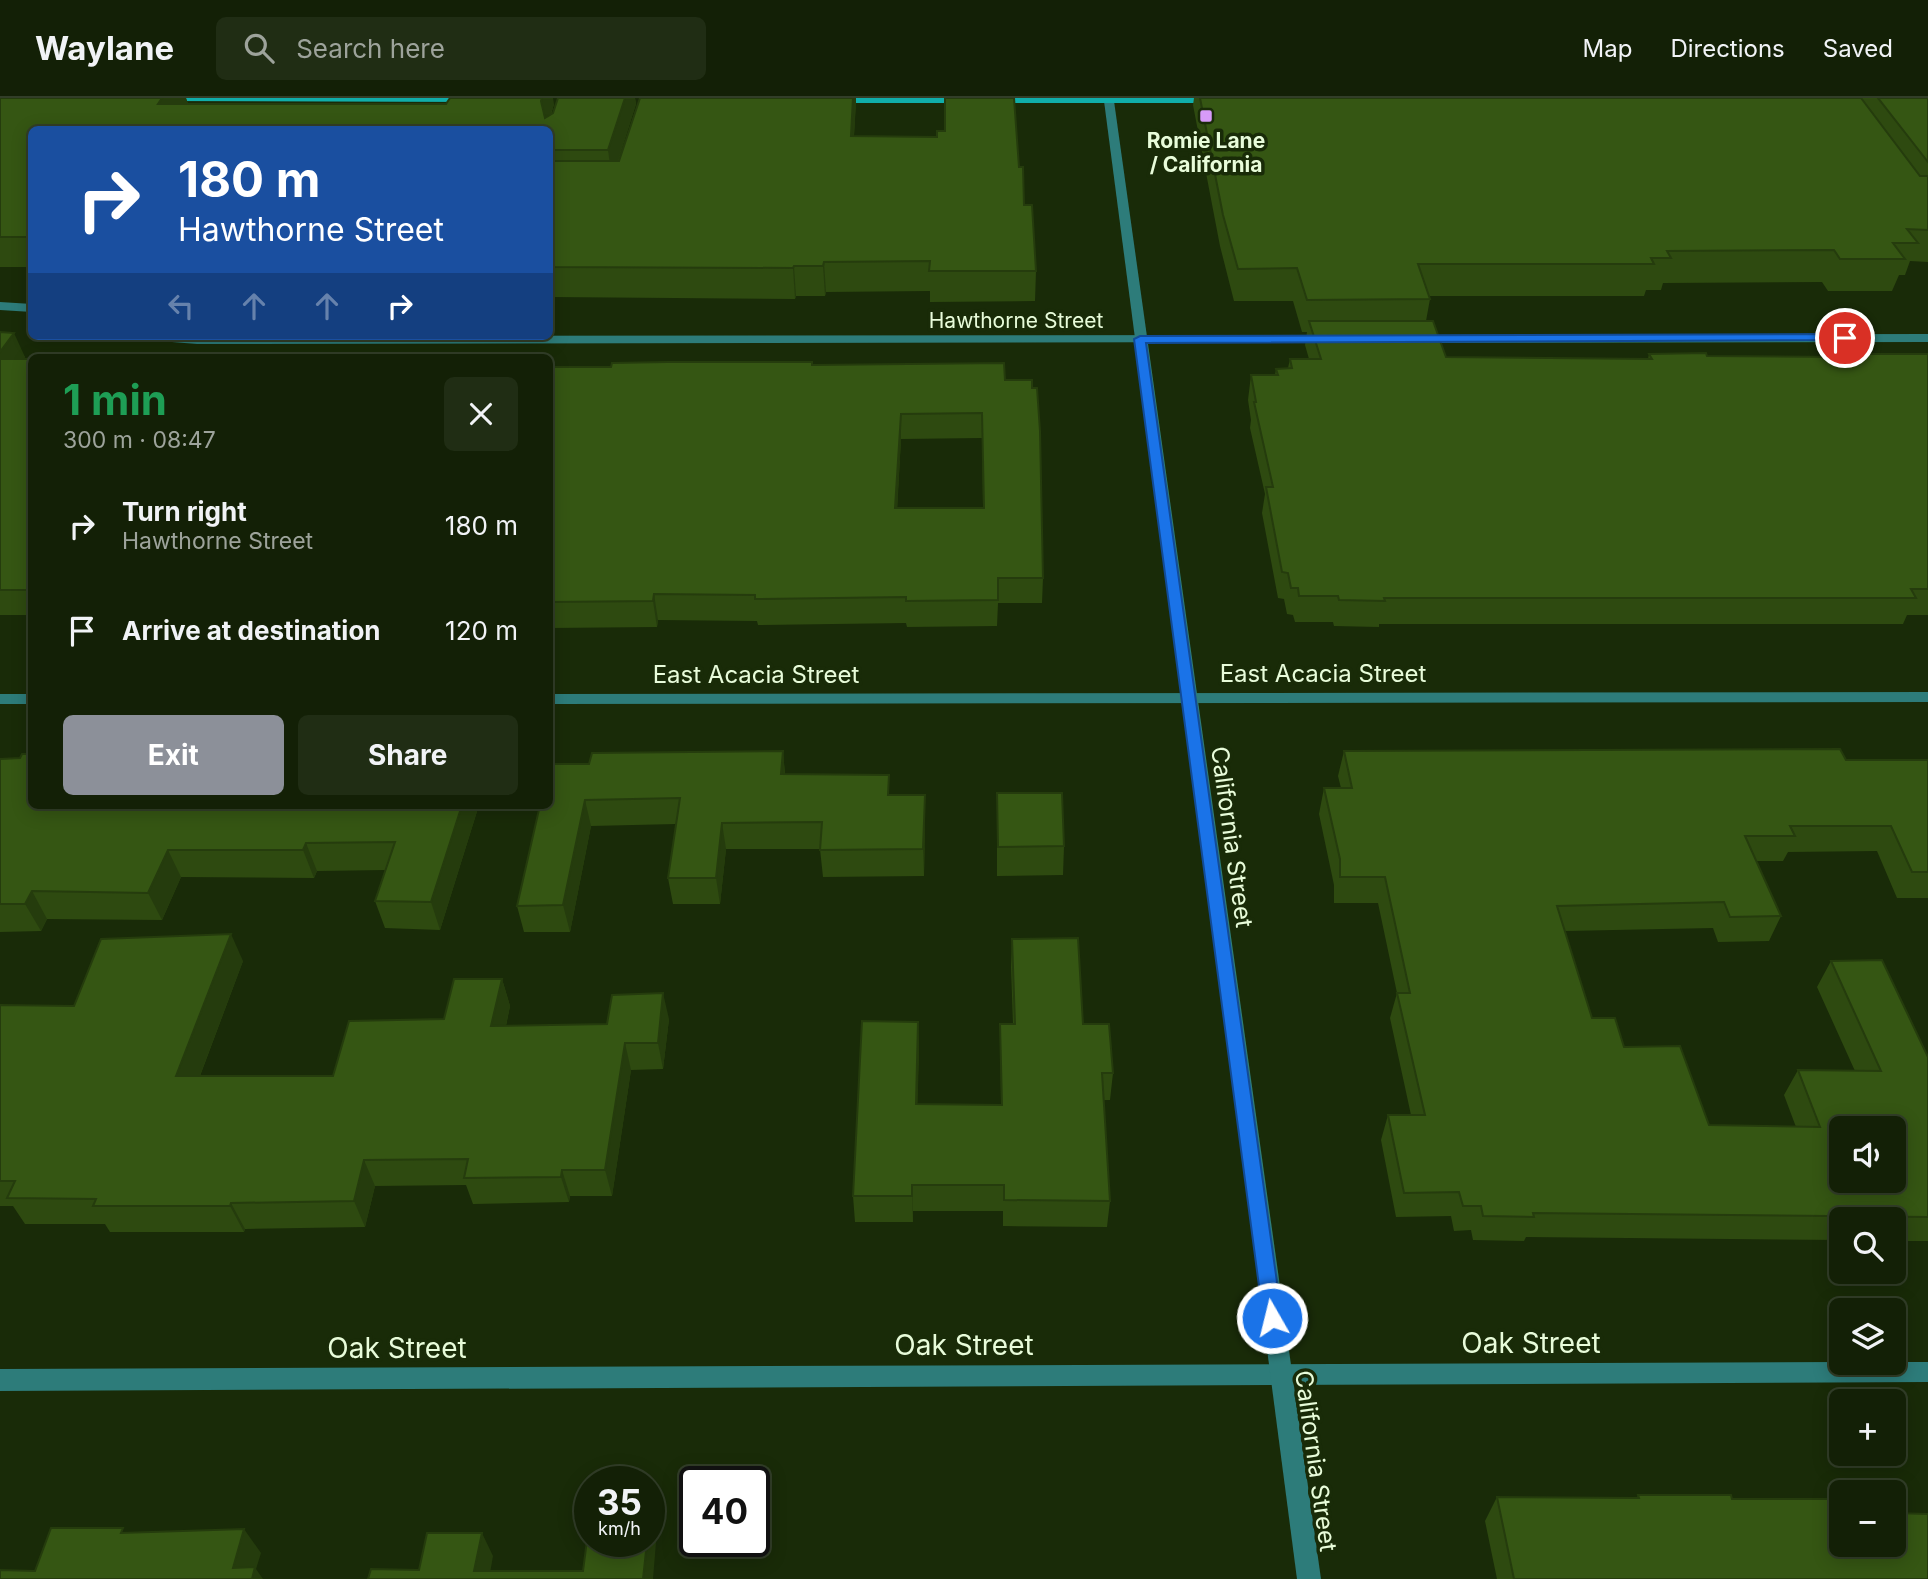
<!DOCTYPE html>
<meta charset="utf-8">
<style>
body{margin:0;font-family:Inter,sans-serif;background:#202d14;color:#f1f3f6;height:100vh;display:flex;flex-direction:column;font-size:26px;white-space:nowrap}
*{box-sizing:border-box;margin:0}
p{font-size:23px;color:#9da39b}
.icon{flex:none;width:38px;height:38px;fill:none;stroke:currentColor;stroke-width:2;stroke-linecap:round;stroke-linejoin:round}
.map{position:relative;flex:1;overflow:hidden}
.panel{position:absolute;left:28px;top:256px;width:525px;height:455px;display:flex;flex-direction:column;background:#132006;border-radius:10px;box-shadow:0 4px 18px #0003,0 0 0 2px #323e28}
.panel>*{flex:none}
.top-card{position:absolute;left:28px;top:28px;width:525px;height:214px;border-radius:10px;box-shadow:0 4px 18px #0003,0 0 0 2px #323e28;background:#1a4fa0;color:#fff;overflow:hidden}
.controls{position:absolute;left:1829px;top:1018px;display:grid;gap:14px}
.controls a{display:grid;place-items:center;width:77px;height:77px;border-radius:10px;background:#132006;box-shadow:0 4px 18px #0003,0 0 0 2px #323e28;font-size:35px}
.speed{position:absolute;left:574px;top:1368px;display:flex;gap:14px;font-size:35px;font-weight:700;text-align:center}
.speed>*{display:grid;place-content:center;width:91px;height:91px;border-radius:50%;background:#132006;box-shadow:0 4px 18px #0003,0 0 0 2px #323e28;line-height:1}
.speed small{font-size:18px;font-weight:400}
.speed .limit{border:4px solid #111;border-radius:10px;background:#fff;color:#111}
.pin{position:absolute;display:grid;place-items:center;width:60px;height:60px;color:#fff;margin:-30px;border:4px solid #fff;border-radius:50%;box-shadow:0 2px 7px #0007}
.me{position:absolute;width:77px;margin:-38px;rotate:352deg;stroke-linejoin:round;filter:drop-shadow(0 0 5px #0008)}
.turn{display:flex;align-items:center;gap:24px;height:147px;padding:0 35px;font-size:32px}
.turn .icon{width:91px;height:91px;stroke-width:2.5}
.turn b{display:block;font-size:49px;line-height:60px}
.lanes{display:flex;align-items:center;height:66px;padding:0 35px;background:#0003;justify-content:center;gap:35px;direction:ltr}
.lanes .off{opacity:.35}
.round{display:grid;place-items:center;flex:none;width:74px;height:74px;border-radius:10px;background:#202d14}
.headline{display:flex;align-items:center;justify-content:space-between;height:119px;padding:0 35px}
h1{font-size:42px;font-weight:700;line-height:52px;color:#1e9e55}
.button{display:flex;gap:14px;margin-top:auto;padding:14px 35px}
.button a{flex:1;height:80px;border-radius:10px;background:#8c9099;color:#fff;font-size:28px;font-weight:700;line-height:80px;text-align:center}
.button a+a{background:#202d14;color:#f1f3f6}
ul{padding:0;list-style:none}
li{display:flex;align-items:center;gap:21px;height:105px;padding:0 35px}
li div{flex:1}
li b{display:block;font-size:26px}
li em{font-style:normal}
header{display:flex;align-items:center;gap:42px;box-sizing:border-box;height:98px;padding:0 35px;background:#132006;border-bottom:2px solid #323e28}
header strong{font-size:33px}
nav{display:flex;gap:38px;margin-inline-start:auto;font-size:24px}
.search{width:490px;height:63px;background:#202d14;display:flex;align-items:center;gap:18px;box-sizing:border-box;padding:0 24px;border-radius:10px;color:#9da39b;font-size:26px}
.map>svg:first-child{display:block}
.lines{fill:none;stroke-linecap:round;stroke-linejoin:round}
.minor{fill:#2d7c7a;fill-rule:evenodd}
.tertiary{fill:#2d7c7a;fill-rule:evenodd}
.secondary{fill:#10aeaa;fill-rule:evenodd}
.wall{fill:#2e4a10;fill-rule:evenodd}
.shaded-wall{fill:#253c0d}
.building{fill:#355613;stroke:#253c0d;stroke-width:2;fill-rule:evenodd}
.route{fill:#1a73e8;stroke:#114b97;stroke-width:2}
.poi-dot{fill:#d79bf9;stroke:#192b08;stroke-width:2.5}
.labels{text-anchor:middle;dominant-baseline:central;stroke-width:7;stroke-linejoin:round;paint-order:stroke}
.far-poi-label{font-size:21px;font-weight:bold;fill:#e8fcda;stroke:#192b08}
.far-street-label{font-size:21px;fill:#e8fcda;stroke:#192b08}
.street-label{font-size:24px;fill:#e8fcda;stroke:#192b08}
.near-street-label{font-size:28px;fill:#e8fcda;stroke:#192b08}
</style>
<header>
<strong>Waylane</strong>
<div class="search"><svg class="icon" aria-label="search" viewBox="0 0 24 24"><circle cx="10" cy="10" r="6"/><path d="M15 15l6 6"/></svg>Search here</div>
<nav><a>Map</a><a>Directions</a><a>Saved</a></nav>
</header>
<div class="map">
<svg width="1928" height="1481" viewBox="0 0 1928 1481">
<rect width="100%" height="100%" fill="#192b08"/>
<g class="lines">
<g class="minor">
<polygon points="0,204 32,206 32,214 0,212"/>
<polygon points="1928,236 1928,244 1417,245 1411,241 1417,237"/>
<polygon points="1330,237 1336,241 1334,244 197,246 147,242 141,238"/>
<polygon points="1928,594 1928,604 550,606 550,596"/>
<rect x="0" y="596" width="32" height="10"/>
<polygon points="1841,1264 1928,1264 1928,1284 0,1293 0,1271"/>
</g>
<polygon class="tertiary" points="1110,0 1114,3 1321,1481 1297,1481 1104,3"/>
<g class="secondary">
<polygon points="159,0 477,0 477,1 472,4 164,3"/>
<polygon points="829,0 1222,0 1223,2 1218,5 833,5 829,4"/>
</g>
</g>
<g class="wall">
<polygon points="0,0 186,0 188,6 554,6 551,17 625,0 635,0 636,6 618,63 640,0 856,0 854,38 1019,69 1024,107 1036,173 1035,203 930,204 930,193 826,194 825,198 796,198 795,201 550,199 550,32 32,32 32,169 0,169"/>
<polygon points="1194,0 1928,0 1928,164 1910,163 1905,177 1899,177 1892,193 1828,193 1822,184 1663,185 1661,192 1646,192 1644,198 1429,198 1430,201 1426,223 1446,259 1648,261 1649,256 1707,258 1842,259 1843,256 1928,256 1928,517 1907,517 1903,526 1379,526 1379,529 1334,528 1333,524 1295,524 1293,517 1287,516 1284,501 1278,500 1262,415 1265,396 1250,330 1251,322 1248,302 1251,277 1275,277 1276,271 1288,270 1290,261 1309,261 1305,247 1307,234 1302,234 1293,203 1234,203 1220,148 1193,7"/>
<polygon points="0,234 25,259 23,261 32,261 32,517 0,517"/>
<path d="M812 267 1005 282 1043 480 1042 505H998L997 528 907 529 906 525 758 527 757 523 658 522 657 529 550 530V269ZM982 340 983 410H897L901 341Z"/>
<polygon points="783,653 785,676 890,697 925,697 925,724 924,778 823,779 820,751 726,751 720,806 673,806 668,780 676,726 591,728 570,834 524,834 517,808 589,666"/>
<polygon points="1344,653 1846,662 1928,662 1928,800 1897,800 1877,753 1788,754 1783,763 1756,763 1781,818 1769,843 1718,844 1713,830 1565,833 1592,920 1709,1027 1796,1029 1784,997 1798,972 1855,973 1817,889 1831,863 1928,959 1928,1143 1894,1143 1894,1122 1841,1122 1841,1142 1526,1139 1524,1143 1473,1142 1471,1132 1454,1133 1451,1118 1396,1119 1381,1042 1388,1017 1411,1017 1390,920 1397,895 1378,805 1334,805 1334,787 1319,716 1324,690 1341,690 1338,678"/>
<polygon points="0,661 32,707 479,707 440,832 385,830 375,803 385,772 317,773 314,780 181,779 162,822 47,821 41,833 0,834"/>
<polygon points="997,695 1064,748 1063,777 997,778"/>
<polygon points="1012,841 1083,926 1113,975 1110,1002 1103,1002 1110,1103 1107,1129 1003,1128 1003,1113 913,1113 913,1124 855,1124 853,1098 918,924 919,951 917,1006 1001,1007 1000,926 1013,926 1011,868"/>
<polygon points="243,863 200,978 333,978 444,921 502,881 510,908 506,928 607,926 669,921 663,971 631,972 612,1098 570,1098 569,1104 473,1106 466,1087 375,1088 365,1129 245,1131 244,1134 110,1134 105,1126 25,1126 13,1108 0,1108 0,907 74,908"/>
<polygon points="1638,1397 1732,1401 1928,1481 1497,1481 1485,1423 1497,1399 1637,1400"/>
</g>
<g class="shaded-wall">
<polygon points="162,0 186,0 188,6 158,6"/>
<polygon points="542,0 553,0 554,6 546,31 541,3"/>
<polygon points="625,0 635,0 636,6 612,81 608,52"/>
<polygon points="853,0 856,0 856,7 852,67 851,38"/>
<polygon points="824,164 826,194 825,198 823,168"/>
<polygon points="794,168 796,198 795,201 793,170"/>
<polygon points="14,235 25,259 6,286 0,273 0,254"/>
<polygon points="901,316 901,341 896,435 895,410"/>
<polygon points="654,496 658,522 657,529 653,503"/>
<polygon points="783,653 785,679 781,676"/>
<polygon points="925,697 925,724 924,778 923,751"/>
<polygon points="585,702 591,728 570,834 563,807"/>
<polygon points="462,707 479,707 440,832 431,804"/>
<polygon points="722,725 726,751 720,806 716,780"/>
<polygon points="306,745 317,773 314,780 303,752"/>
<polygon points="168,752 181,779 162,822 148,795"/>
<polygon points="32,793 47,821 41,833 25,806"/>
<polygon points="231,836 243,863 190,1004 176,978"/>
<polygon points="502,881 510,908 500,955 491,928"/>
<polygon points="663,895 669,921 663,971 658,945"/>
<polygon points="918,924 919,951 917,1033 916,1006"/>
<polygon points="625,945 631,972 612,1098 605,1072"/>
<polygon points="364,1062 375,1088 365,1129 354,1103"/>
<polygon points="562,1072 570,1098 569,1104 561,1079"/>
<polygon points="912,1087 913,1113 913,1124 912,1098"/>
<polygon points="231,1105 245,1131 244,1134 230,1108"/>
<polygon points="650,1408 657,1432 653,1481 643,1481 647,1444 649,1444"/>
<polygon points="244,1431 261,1455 256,1471 263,1481 241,1481 233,1470"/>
<polygon points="482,1435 493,1458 489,1481 474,1473"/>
</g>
<g class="building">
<polygon points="0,0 162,0 158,6 446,6 450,0 542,0 541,3 545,20 553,15 558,0 625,0 608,52 550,52 550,32 32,32 32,139 0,139"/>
<polygon points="640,0 853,0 851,38 937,39 937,33 945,33 945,0 1014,0 1019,69 1023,69 1024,107 1032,107 1036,173 929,173 930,163 824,164 823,168 794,168 793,170 550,169 550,63 619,63"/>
<polygon points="1200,0 1861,0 1920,78 1928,78 1928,132 1907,131 1918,145 1893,145 1905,161 1840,161 1834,152 1667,153 1671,160 1651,160 1654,166 1418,166 1430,201 1307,202 1297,170 1238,171 1223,117"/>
<polygon points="1878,0 1928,0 1928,64"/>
<polygon points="1309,223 1433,223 1446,259 1652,261 1649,256 1706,255 1707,258 1845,259 1843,256 1928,256 1928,491 1911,491 1916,500 1384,500 1385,503 1339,502 1338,498 1299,498 1298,490 1291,490 1288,475 1282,474 1266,389 1273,389 1254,304 1256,304 1251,277 1278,277 1276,271 1292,270 1290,261 1321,261"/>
<polygon points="0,234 14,235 0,254"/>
<rect x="0" y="261" width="32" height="231"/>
<path d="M667 264H812V267L1004 265 1005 282H1032V290H1037L1040 333 1043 480H998V502L906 503V499L755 501V497L654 496 653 503 550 504V269H611L612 265ZM982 315 984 410H895L901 316Z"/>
<path d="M1840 651 1846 662H1928V774H1912L1891 728H1790L1795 738H1745L1781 818 1730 819 1724 804 1557 808 1592 920H1615L1624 949 1680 948 1709 1027 1820 1029 1798 972 1881 973 1831 863 1882 862 1928 959V1119L1533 1115 1534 1119 1483 1118 1481 1108H1463L1459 1094 1404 1095 1388 1017H1425L1397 895H1410L1385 779H1340V761L1324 690H1352L1344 653ZM1841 1031H1894V1083H1841Z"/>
<polygon points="783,653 781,676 889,677 888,697 925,697 923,751 820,752 822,724 722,725 716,780 668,780 680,700 585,702 563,807 517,808 540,707 550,707 550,666 589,666 592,655"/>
<polygon points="22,656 32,656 32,707 462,707 431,804 375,803 395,744 306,745 303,752 168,752 148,795 32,793 25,806 0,806 0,661 20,660"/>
<polygon points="997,695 1062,695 1064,748 998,749"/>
<polygon points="231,836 176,978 333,978 349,923 444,921 454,881 502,881 491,928 607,926 612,897 663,895 658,945 625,945 605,1072 562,1072 561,1079 464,1080 468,1061 364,1062 354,1103 231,1105 230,1108 93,1108 96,1101 7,1100 15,1083 0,1083 0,907 74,908 101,841"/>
<polygon points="1078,840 1083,926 1109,926 1113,975 1102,975 1110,1103 1004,1102 1004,1087 912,1087 912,1098 853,1098 862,923 918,924 916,1006 1002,1007 1000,926 1015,926 1012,841"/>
<polygon points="1638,1397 1731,1397 1732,1401 1841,1401 1841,1447 1894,1447 1894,1415 1928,1416 1928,1481 1514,1481 1497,1399 1639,1400"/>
<polygon points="590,1419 590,1444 647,1444 643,1481 368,1481 371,1471 419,1472 427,1435 482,1435 474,1473 583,1473"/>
<polygon points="51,1430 123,1430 121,1435 244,1431 233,1470 255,1469 252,1481 0,1481 0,1472 35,1473"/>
</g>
<polygon class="route" points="1845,236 1851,240 1849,242 1146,245 1282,1220 1279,1226 1272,1229 1264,1226 1134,241 1140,238"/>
<rect class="poi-dot" x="1199" y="11" width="14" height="14" rx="3.5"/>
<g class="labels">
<g class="far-poi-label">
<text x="1206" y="42">Romie Lane<tspan x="1206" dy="24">/ California</tspan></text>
</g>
<g class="far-street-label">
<text x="1016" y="222">Hawthorne Street</text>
</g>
<g class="street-label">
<text x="1323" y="575">East Acacia Street</text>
<text x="756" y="576">East Acacia Street</text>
<text transform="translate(1232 739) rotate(82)">California Street</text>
<text transform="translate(1316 1363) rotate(82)">California Street</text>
</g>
<g class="near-street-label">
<text x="1531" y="1245">Oak Street</text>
<text x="964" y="1247">Oak Street</text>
<text x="397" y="1250">Oak Street</text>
</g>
</g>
</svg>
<div class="controls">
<a><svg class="icon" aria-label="sound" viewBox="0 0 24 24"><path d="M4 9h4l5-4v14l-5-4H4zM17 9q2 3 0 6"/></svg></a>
<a><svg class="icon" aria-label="search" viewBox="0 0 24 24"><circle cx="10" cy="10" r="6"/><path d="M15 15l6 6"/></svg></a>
<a><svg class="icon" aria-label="layers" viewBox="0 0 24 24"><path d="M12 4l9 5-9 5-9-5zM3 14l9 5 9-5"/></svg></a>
<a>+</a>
<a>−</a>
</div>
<div class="speed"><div>35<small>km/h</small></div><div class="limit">40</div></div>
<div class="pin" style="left:1845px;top:240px;background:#d93025"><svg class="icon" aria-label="arrive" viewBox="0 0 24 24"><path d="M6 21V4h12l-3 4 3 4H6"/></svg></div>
<svg class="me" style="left:1272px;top:1220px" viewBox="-20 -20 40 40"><circle r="17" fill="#1a73e8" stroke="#fff" stroke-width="3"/><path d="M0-11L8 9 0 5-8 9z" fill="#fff"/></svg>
<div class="top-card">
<div class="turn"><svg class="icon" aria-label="right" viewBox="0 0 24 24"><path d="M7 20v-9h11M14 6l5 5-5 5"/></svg><div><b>180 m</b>Hawthorne Street</div></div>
<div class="lanes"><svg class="icon off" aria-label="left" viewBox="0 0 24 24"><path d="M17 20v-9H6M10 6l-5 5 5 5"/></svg><svg class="icon off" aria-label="ahead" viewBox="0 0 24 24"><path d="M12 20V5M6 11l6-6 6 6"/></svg><svg class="icon off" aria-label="ahead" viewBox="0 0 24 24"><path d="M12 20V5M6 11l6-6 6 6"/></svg><svg class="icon" aria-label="right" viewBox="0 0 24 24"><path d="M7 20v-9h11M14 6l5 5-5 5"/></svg></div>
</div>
<section class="panel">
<div class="headline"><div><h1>1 min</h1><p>300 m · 08:47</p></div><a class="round"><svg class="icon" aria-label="close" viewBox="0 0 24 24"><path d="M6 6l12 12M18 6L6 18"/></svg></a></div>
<ul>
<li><svg class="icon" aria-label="right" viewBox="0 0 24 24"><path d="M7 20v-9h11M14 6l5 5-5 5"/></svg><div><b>Turn right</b><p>Hawthorne Street</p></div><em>180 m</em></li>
<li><svg class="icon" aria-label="arrive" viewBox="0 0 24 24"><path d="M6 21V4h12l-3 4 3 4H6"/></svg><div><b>Arrive at destination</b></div><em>120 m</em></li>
</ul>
<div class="button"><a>Exit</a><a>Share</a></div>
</section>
</div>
